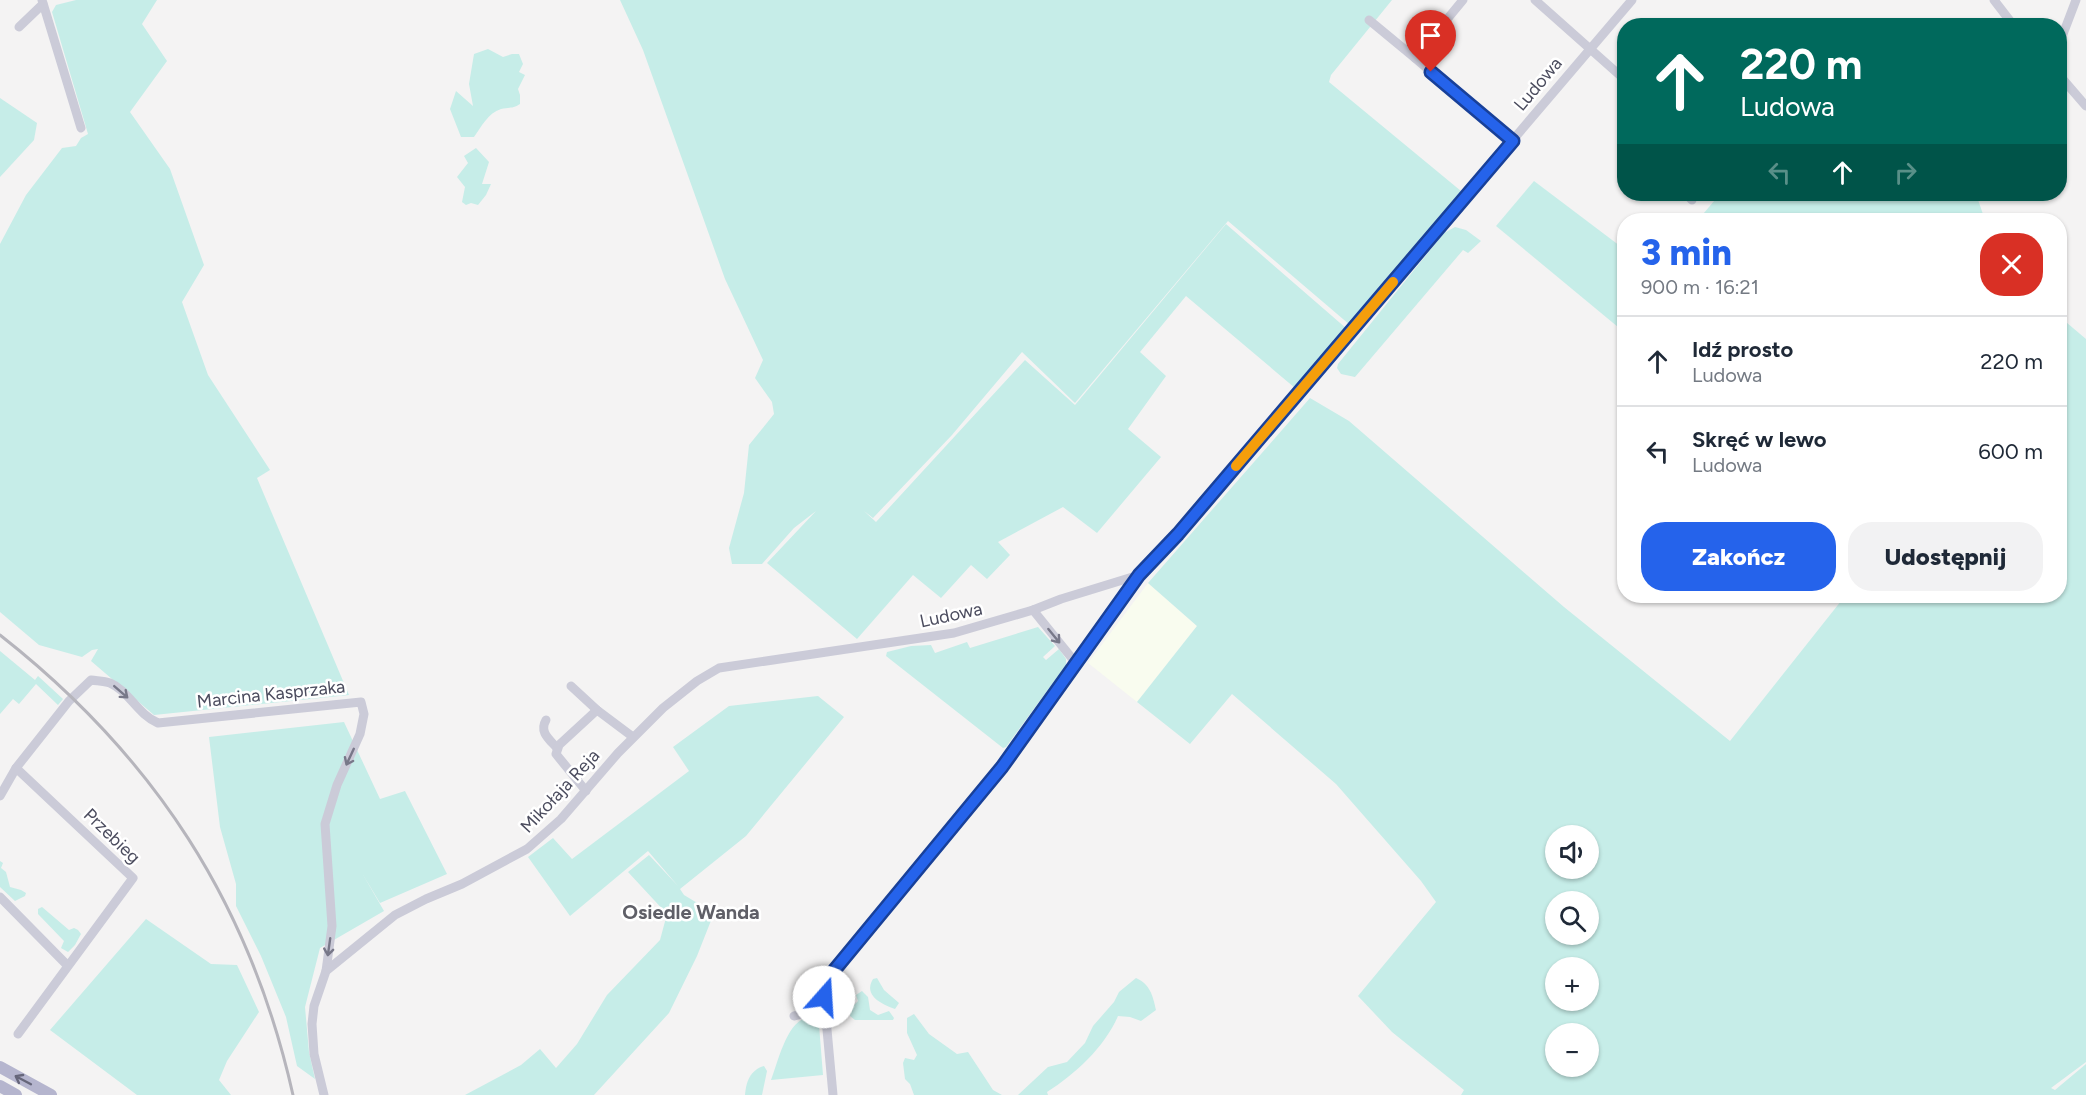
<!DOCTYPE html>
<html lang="pl">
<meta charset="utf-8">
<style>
body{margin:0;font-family:Figtree,sans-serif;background:#f2f2f3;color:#1f2937;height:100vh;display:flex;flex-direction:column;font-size:22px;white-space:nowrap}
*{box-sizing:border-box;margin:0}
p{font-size:20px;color:#747a83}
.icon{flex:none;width:33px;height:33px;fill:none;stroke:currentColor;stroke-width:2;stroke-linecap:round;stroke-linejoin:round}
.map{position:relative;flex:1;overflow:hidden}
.panel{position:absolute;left:1617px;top:213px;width:450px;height:390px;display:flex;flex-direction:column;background:#fff;border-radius:24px;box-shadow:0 2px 4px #0004}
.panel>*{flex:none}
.hud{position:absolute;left:1617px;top:18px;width:450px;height:183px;border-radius:24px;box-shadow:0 2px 4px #0004;background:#00695c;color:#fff;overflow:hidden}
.tools{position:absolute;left:1545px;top:825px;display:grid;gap:12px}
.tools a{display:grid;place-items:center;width:54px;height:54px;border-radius:50%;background:#fff;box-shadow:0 2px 4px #0004;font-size:30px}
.pin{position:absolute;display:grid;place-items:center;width:51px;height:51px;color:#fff;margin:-62px -26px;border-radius:50% 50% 50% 0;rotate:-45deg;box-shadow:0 0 6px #0007}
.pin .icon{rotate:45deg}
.me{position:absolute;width:66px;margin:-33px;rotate:19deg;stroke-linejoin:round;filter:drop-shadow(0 0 4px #0008)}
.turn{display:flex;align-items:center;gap:21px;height:126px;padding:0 24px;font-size:27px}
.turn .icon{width:78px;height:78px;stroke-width:2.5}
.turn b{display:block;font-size:42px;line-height:51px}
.lanes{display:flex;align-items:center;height:57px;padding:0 24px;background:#0003;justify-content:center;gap:30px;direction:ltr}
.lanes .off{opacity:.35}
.round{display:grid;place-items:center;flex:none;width:63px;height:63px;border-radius:24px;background:#f2f2f3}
.summary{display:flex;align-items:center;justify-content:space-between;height:102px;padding:0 24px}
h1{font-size:36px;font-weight:800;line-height:45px;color:#2563eb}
.cta{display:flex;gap:12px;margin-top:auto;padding:12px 24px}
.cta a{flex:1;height:69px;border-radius:24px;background:#2563eb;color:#fff;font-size:24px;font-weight:800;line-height:69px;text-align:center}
.cta a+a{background:#f2f2f3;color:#1f2937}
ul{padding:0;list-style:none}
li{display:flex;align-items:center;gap:18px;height:90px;padding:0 24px;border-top:2px solid #e0e1e3}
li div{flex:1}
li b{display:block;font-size:22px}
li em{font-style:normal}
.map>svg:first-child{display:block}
.commercial{fill:#f9fcef}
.green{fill:#c6ede8;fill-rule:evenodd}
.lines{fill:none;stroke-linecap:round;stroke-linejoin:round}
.minor{stroke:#cbcbd8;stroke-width:9}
.major{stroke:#b5b5ce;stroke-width:12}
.rail{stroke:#b6b5bc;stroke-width:3}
.oneway{stroke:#787889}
.oneway2{stroke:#66667a}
.route-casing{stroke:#184099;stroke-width:15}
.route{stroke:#2563eb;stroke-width:10}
.slow{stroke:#f59e0b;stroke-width:10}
.labels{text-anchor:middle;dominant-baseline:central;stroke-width:5;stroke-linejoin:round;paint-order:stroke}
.street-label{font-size:18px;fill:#4b4c5e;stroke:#fff}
.neighbourhood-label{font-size:20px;font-weight:bold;fill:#5f5f67;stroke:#fff}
</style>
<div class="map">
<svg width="2086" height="1095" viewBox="0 0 2086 1095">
<rect width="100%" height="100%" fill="#f4f3f3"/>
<polygon class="commercial" points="1148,583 1197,626 1137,702 1088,663"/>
<g class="green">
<polygon points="76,0 157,0 142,24 167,61 130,112 170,169 204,265 182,302 208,375 270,470 257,478 349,695 154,715 91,661 98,649 92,650 82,657 39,645 0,612 0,244 26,195 62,148 76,146 81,138 88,134 52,12 56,5"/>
<polygon points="620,0 1392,0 1331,75 1329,82 1461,191 1350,325 1228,221 1075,403 1022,352 952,435 873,518 864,511 876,522 1025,360 1075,405 1226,224 1347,329 1295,388 1186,296 1140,352 1166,376 1128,429 1161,457 1097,533 1063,507 998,542 1010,555 987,579 971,565 941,598 913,575 857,639 767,563 816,511 794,528 762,564 732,564 729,548 744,493 749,445 774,414 772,402 755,378 763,360 725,279 643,50"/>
<path d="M488 49 503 57 512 54H519L523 64 519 72 525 75 518 89 520 95V104C513 109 509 107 501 109 488 113 482 126 474 137H461L450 109 456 91 473 106 469 84 474 54Z"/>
<polygon points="0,98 37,123 34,140 0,177"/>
<polygon points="476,148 489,162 482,184 491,184 486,195 478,205 471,203 466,205 462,202 465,187 457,177 468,163 464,156"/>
<polygon points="1534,181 1624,249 1624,332 1496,226"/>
<polygon points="1720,194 1976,194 1985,220 1698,220"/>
<polygon points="1455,227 1466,230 1481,241 1468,253 1463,250 1355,377 1341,374 1337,368 1338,364 1444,233"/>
<path d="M2060 317 2086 339V1062L2051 1088 2055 1090 2086 1064V1095H1461L1464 1090 1392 1032 1358 996 1436 902 1421 881 1336 784 1232 694 1190 744 1137 702 1197 626 1148 583 1310 398 1349 421 1564 607 1730 741 1845 596H2060ZM1556 836H1588V868H1556ZM1556 902H1588V934H1556ZM1556 968H1588V1000H1556ZM1556 1034H1588V1066H1556Z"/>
<polygon points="1038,627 1055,646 1043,657 1046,660 1059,649 1066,659 1066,665 1006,747 1003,748 886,656 887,652 911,646 931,645 935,653 967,642 970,648"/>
<polygon points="0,651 35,680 38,676 63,699 58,705 36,684 19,704 13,699 0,714"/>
<polygon points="818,696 844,717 746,836 680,889 684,895 714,913 697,956 669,1013 594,1095 465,1095 521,1065 540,1049 556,1068 577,1044 607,995 660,940 667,914 628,872 649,855 678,886 648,851 570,916 528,857 553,838 572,859 689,771 673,747 729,706"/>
<polygon points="344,722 380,799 405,791 447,874 380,903 362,873 384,911 320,948 305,1007 309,1052 315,1079 297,1066 286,1017 261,956 236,906 236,884 220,827 209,737"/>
<polygon points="0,861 3,863 1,868 6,872 10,887 21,890 26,893 25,896 15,901 0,887"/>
<polygon points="42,907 69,930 74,928 78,930 81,934 75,945 68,952 61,948 64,941 38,914 38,909"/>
<polygon points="146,919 211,964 237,965 259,1012 227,1061 219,1080 231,1095 137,1095 50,1030"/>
<path d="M877 978 884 990 899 1003 895 1009C881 1004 863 995 873 979Z"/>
<path d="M1136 978C1150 984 1153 996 1156 1010L1141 1021 1130 1017 1118 1016C1104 1048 1075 1074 1047 1092L1048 1095H1018L1048 1067 1067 1062 1085 1043 1093 1026 1114 1002 1119 992Z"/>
<polygon points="862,991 868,997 870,1010 878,1015 889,1011 894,1018 893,1020 855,1020 850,1016 851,1008 858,1001 856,995"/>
<polygon points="914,1014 929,1034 957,1054 968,1052 993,1090 1002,1095 914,1095 910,1084 905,1079 903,1063 905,1058 914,1060 917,1055 907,1033 907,1018"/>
<path d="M805 1018 816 1021 819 1025 823 1075 771 1080C778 1062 786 1025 805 1018Z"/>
<path d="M764 1066 767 1071 762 1095H745C746 1082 750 1070 764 1066Z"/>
</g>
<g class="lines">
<g class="minor">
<polyline points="42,0 81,128"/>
<polyline points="1463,0 1415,58 1513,141"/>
<polyline points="1535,0 1624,79"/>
<polyline points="1994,0 2014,26"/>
<polyline points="1369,20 1415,58"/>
<polyline points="19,27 43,4"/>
<polyline points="2060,42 2076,0"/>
<polyline points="2060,76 2086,106"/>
<polyline points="1686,194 1692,200"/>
<polyline points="1033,610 1075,662"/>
<polyline points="571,686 597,710 633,737"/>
<path d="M546 720C539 732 549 739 557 748"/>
<polyline points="16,768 133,878 18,1034"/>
<polyline points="586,791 556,754 559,745 597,710"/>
<path d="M0 796 16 768 69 701 91 680C97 681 104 681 110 683 129 691 137 714 158 723L361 702 364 714 360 734 337 785 325 824 332 926 326 971"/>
<polyline points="0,897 67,965"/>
<path d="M794 1016C808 1011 817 1015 827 1026"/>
<polyline points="324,1095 314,1054 312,1024 314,1006 326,971 395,915 426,899 462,884 527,849 561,819 618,753 663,708 697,681 719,668 954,633 1033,610 1061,599 1139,575"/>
<polyline points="833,1095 824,997 827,979 1003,767 1139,575 1178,533 1632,0"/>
</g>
<g class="major">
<polyline points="0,1067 51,1095"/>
<polyline points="0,1086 16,1095"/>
</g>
<path class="rail" d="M0 635C154 756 250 903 293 1095"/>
</g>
<defs><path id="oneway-shaft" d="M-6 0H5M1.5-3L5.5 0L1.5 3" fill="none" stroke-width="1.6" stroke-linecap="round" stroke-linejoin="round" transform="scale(1.5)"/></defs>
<g class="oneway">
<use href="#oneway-shaft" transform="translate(1054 636) rotate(51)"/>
<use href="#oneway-shaft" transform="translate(121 692) rotate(41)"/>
<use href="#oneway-shaft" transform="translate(350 757) rotate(115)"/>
<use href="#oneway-shaft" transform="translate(329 947) rotate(98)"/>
</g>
<use class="oneway2" href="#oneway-shaft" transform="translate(23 1080) rotate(-152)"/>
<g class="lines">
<defs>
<polyline id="route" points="824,997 827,979 1002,767 1139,575 1178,534 1513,141 1431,72"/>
</defs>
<use href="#route" class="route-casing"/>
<use href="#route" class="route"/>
<polyline class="slow" points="1236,466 1393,282"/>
</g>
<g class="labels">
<g class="street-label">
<text transform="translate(1538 84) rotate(-50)">Ludowa</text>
<text transform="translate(951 615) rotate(-12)">Ludowa</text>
<text transform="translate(271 694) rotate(-6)">Marcina Kasprzaka</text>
<text transform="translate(560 791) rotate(-47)">Mikołaja Reja</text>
<text transform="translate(112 836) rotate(44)">Przebieg</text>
</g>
<g class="neighbourhood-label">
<text x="691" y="912">Osiedle Wanda</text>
</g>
</g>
</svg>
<div class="tools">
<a><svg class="icon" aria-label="sound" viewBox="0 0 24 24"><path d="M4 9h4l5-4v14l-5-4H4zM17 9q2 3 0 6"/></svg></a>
<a><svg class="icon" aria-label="search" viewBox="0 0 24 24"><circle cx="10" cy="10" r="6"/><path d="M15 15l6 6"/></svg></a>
<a>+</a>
<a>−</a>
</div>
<div class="pin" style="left:1431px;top:72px;background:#d93025"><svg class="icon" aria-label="arrive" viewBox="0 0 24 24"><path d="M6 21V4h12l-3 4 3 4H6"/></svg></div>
<svg class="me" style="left:824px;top:997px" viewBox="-20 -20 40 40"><circle r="19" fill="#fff"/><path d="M0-13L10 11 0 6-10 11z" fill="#2563eb"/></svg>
<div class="hud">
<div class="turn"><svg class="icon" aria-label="ahead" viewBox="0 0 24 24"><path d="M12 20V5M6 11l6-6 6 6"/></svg><div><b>220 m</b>Ludowa</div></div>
<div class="lanes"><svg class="icon off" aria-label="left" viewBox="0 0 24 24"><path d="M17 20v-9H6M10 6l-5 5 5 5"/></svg><svg class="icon" aria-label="ahead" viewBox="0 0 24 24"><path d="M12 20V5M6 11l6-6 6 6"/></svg><svg class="icon off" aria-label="right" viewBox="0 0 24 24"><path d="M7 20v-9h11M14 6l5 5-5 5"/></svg></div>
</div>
<section class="panel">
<div class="summary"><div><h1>3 min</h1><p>900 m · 16:21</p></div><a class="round" style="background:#d93025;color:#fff"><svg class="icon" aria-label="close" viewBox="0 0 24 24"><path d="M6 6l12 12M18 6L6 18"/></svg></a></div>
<ul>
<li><svg class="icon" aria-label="ahead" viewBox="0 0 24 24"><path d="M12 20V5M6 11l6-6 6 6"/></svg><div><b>Idź prosto</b><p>Ludowa</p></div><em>220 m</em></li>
<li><svg class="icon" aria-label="left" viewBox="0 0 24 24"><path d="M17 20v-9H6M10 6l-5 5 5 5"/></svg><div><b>Skręć w lewo</b><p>Ludowa</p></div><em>600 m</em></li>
</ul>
<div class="cta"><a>Zakończ</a><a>Udostępnij</a></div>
</section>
</div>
